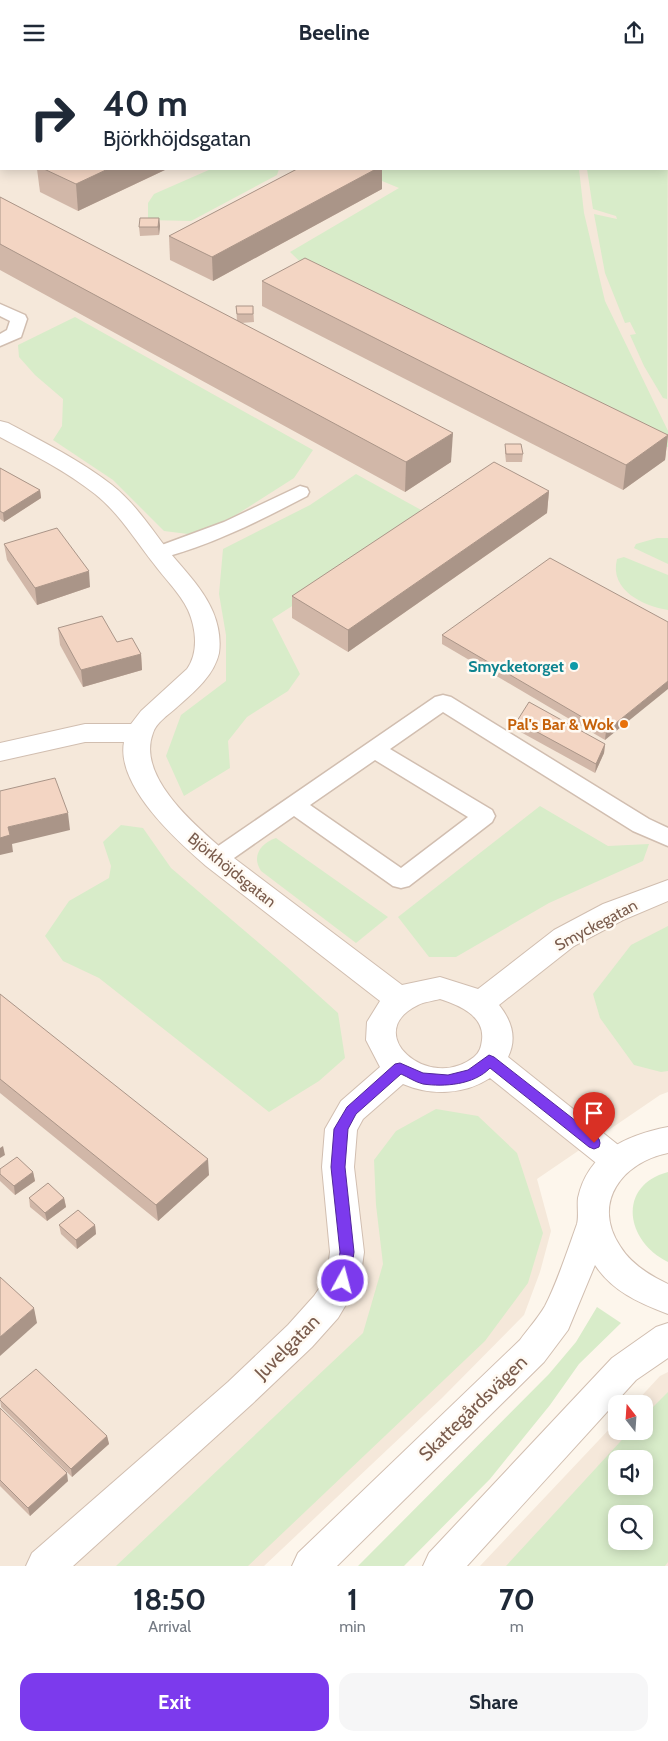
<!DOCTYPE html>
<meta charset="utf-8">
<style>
body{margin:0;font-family:Cabin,sans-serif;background:#f6f6f7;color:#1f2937;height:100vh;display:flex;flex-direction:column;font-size:19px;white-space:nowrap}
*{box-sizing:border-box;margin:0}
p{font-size:16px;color:#747a83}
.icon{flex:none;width:28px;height:28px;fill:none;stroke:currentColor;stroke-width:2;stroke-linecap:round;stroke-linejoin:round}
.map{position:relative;height:1501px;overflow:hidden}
.drawer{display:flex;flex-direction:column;background:#fff;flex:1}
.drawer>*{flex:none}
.guide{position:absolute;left:0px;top:0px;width:669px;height:105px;box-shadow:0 2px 12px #0003;background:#fff;color:#1f2937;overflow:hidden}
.needle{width:32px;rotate:343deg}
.fabs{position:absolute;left:608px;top:1330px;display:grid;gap:10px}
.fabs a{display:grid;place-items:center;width:45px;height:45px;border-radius:10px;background:#fff;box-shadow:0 2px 12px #0003;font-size:25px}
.pin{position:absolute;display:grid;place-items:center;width:42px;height:42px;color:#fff;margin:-51px -21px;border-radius:50% 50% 50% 0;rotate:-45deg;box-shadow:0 0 5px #0007}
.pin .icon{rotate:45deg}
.me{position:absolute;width:55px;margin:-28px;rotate:7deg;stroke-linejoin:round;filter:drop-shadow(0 0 4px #0008)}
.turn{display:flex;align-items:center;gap:18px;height:105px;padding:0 20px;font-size:22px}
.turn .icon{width:65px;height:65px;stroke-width:2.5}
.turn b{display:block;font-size:35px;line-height:42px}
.eta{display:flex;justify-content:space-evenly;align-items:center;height:85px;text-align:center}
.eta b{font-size:30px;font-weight:700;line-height:35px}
.cta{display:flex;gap:10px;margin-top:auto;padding:10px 20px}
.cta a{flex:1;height:58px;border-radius:15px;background:#7c3aed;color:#fff;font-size:20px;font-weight:700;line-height:58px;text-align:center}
.cta a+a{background:#f6f6f7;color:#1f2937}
header{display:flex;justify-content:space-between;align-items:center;height:65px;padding:0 20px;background:#fff;font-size:22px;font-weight:700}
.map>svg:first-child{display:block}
.residential{fill:#f5e8da;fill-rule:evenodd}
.green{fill:#d8ecc9;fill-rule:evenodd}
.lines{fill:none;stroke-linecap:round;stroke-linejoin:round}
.service-casing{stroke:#d1beb0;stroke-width:3}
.minor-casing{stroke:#d1beb0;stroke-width:2}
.tertiary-casing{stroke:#d1beb0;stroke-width:2}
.service{fill:#fff;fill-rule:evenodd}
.minor{fill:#fff;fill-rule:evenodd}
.tertiary{fill:#fff;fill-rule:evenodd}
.wall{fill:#d1b7a8}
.shaded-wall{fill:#aa9588}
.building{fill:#f3d5c3;stroke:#aa9588}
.route{fill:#7c3aed;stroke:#51269a}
.culture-dot{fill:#0f9aa8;stroke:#fffaf3;stroke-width:2}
.food-dot{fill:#e8710a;stroke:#fffaf3;stroke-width:2}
.labels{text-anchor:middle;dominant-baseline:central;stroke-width:5;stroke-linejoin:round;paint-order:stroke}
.culture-label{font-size:16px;font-weight:bold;fill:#0d838f;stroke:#fffaf3;text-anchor:end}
.food-label{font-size:16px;font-weight:bold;fill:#c56008;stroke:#fffaf3;text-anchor:end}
.street-label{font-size:16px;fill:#7a5c4d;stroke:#fffaf3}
.near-street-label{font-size:19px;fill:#7a5c4d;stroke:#fffaf3}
</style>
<header><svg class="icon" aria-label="menu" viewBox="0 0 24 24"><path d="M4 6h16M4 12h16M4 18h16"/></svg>Beeline<svg class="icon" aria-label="share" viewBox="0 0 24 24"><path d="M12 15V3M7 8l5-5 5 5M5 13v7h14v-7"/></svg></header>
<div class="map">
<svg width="668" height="1501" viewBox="0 0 668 1501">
<rect width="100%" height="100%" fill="#fdf6ec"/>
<g class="residential">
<polygon points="341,0 668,0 668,1027 660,1030 537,1114 551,1166 540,1207 524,1250 442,1333 264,1501 0,1501 0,38 1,104 668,104 668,1 335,1"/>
<path d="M668 1307V1501H480L616 1357V1366H644V1339H634L660 1311ZM616 1394H644V1421H616ZM616 1449H644V1476H616Z"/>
</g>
<g class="green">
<polygon points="0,0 432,0 1,1 0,38"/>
<polygon points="531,0 668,0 667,334 663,333 644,301 630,270 636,269 630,257 625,258 605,208 594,149 617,154 616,151 593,144 587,104 668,104 668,1"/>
<polygon points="211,104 279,104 277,110 191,156 148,155 148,138 154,129"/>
<polygon points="353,104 579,104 584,148 605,236 668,366 668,382 642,376 316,212 290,187 399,123"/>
<polygon points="75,252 313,385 294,413 225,457 188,469 164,466 113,415 53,375 62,361 63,334 35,310 19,292 18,280"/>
<polygon points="356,409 432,451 272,554 300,609 288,626 247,652 228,676 230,703 184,731 166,691 181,650 226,616 226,570 219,529 223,484 310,440"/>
<polygon points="657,473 668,473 668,499 634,483 636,479"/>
<path d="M624 492 668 510V545C643 541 609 525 617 494Z"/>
<polygon points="540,741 608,781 649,779 643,796 549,838 456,892 429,892 398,852"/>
<polygon points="121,760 143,763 171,803 287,902 338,948 345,993 319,1016 269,1047 99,913 63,896 45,871 69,836 109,813 111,801 103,777"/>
<path d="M276 773 388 852 356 878 261 806C251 791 261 778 276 773Z"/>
<polygon points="668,861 668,1006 661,1007 634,1000 600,953 593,929 631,880"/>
<polygon points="436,1044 478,1051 517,1088 543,1168 528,1218 485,1276 248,1501 116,1501 363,1268 383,1199 376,1140 374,1095 396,1066"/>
<path d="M668 1107V1197C626 1177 616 1121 668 1107Z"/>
<polygon points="597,1242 621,1258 579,1299 550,1340 490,1414 404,1501 358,1501 549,1309 576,1277"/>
<path d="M668 1327V1497L665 1501H506L630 1366H644V1351ZM616 1394H644V1421H616ZM616 1449H644V1476H616Z"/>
</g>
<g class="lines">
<defs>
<g id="service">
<polygon points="0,239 25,250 27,254 21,272 0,281 0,269 7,265 10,256 0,251"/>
<path d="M300 421 307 423 309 427 307 431C259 456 210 481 158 494L151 492 148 488 151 484 224 457Z"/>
<path d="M443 630 451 632 649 754 668 763V781L633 766 443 647 390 684 492 745 495 751 492 757 409 821 401 823 393 821 294 751 224 800 216 802 208 800 205 794 208 788 435 632ZM375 695 468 752 401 803 310 740Z"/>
</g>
<path id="minor" d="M0 356 8 358C43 377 80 395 112 420 136 439 152 465 171 489 186 507 204 525 213 547 218 559 221 574 219 588 214 611 193 628 176 643 168 650 156 658 153 668 136 712 197 762 226 787L402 920 440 912 478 924 554 865 603 839 668 815V836L623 855 574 881 499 940C512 956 517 974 508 992L627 1087 632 1096 627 1105 616 1109 605 1105 490 1013C464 1030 431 1031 403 1019L363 1054 357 1065 354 1102 364 1187 360 1216 338 1253 312 1282 252 1339 73 1501H26L32 1488 228 1317 288 1260 314 1231 327 1212 330 1187 322 1102 325 1064 341 1036 380 1002 366 975 367 957 380 936 206 801C176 775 116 721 124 677H85L0 696V678L85 659H131L141 646 187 604C199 587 196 563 188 545 180 528 165 514 154 499 135 475 119 448 95 429 66 406 32 389 0 372ZM440 934C459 940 485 951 482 975 481 982 480 987 474 992 429 1028 360 968 418 940 424 937 433 936 440 934Z"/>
<g id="tertiary">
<path d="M668 1062V1088C623 1097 591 1137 620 1181 631 1199 649 1210 668 1219V1249C639 1238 612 1226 595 1200L568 1265 544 1297 337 1501H292L298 1488 520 1275C528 1264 538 1253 545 1241 557 1218 568 1184 577 1159 579 1152 577 1141 578 1133 588 1087 627 1070 668 1062Z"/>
<polygon points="668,1258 668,1293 636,1315 467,1501 423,1501 429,1488 612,1293 656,1262"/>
</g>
</defs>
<use href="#service" class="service-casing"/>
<use href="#minor" class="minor-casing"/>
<use href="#tertiary" class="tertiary-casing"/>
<use href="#service" class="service"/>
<use href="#minor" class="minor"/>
<use href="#tertiary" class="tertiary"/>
</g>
<g class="wall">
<polygon points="37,104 167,104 78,146 40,127"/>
<polygon points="297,104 382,104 382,124 213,216 170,195 169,171"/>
<polygon points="0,132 237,256 236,241 253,241 254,257 241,258 451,397 405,427 0,205"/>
<polygon points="159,153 160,161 159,170 140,171 139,162"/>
<polygon points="262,216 668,370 665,395 623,425 262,241"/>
<polygon points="505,379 523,389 522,397 506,397 505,388"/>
<polygon points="0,403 40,425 41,433 4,457 0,454"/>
<polygon points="549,426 547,448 348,587 292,553 292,531"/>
<polygon points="4,479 90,522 37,540 7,495"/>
<polygon points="668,557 605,675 442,579 442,570"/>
<polygon points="58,563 117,577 141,589 142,605 83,622 60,580"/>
<polygon points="517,656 605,679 604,688 595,708 517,665"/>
<polygon points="0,929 209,1110 158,1156 0,1028"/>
<polygon points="0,1104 33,1107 35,1116 15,1130 0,1116"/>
<polygon points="29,1133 64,1133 66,1142 47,1156 30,1142"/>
<polygon points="59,1160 95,1160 96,1169 77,1184 61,1169"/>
<polygon points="0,1334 107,1371 109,1379 72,1412 1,1342"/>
<polygon points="0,1343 68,1416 30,1451 0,1421"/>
</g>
<g class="shaded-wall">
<polygon points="108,104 167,104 78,146 76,119"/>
<polygon points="376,104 382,104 382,124 213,216 212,192"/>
<polygon points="159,153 160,161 159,170 158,162"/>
<polygon points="453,368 451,397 405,427 406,397"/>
<polygon points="668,370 665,395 623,425 626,400"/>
<polygon points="40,425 41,433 4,457 3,448"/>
<polygon points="549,426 547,448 348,587 348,565"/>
<polygon points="89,506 90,522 37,540 35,523"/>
<polygon points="141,589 142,605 83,622 81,605"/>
<polygon points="668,616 668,624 605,675 606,666"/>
<polygon points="605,679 604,688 595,708 596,699"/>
<polygon points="68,748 70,765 12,779 13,787 0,790 0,773 8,762"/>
<polygon points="3,1081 5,1090 0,1093 0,1083"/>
<polygon points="208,1094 209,1110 158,1156 156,1140"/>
<polygon points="33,1107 35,1116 15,1130 14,1121"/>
<polygon points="64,1133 66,1142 47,1156 45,1148"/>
<polygon points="95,1160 96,1169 77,1184 76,1175"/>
<polygon points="34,1243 37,1258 0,1291 0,1272"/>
<polygon points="107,1371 109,1379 72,1412 71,1404"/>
<polygon points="67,1408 68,1416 30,1451 28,1443"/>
</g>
<g class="building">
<polygon points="44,104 108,104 76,119"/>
<polygon points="297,104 376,104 212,192 169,171"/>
<polygon points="0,132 453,368 406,397 0,179"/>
<polygon points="140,153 159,153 158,162 139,162"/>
<polygon points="305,193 668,370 626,400 262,216"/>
<polygon points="236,241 253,241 253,249 237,249"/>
<polygon points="505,379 521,379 523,389 506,389"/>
<polygon points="494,397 549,426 348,565 292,531"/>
<polygon points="0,403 40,425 3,448 0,446"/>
<polygon points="57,463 89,506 35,523 4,479"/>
<polygon points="550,493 668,557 668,616 606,666 442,570"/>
<polygon points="102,551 117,577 132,573 141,589 81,605 58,563"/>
<polygon points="529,637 605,679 596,699 517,656"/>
<polygon points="55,713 68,748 8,762 10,770 0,773 0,726"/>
<polygon points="0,929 208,1094 156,1140 0,1014"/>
<polygon points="17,1092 33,1107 14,1121 0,1109 0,1104"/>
<polygon points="48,1118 64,1133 45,1148 29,1133"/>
<polygon points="78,1145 95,1160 76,1175 59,1160"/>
<polygon points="0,1212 34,1243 0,1272"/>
<polygon points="36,1304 107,1371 71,1404 0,1335 0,1334"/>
<polygon points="0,1343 67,1408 28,1443 0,1415"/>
</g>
<path class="route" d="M489 990 494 992 599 1074 600 1078 599 1082 594 1084 589 1082 490 1003C474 1020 444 1022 423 1019 415 1017 408 1012 401 1009L356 1049 348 1064 345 1102 354 1187 350 1216 348 1220 343 1222 338 1220 336 1216 340 1187 331 1102 334 1064 347 1042 395 999 400 998 423 1008 448 1010 468 1005Z"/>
<circle class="culture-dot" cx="574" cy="601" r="5"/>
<circle class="food-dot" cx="624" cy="659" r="5"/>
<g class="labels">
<g class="culture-label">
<text x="564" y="601">Smycketorget</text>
</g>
<g class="food-label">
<text x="614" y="659">Pal's Bar &amp; Wok</text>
</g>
<g class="street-label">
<text transform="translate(232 805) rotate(39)">Björkhöjdsgatan</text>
<text transform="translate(596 860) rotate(-28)">Smyckegatan</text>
</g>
<g class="near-street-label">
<text transform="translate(287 1282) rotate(-45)">Juvelgatan</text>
<text transform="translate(473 1343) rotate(-44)">Skattegårdsvägen</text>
</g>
</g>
</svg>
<div class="fabs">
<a><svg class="needle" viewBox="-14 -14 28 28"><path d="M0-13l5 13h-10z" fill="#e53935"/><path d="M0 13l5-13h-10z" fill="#747a83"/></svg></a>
<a><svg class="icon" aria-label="sound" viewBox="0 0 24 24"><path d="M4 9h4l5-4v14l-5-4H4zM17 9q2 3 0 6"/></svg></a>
<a><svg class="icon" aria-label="search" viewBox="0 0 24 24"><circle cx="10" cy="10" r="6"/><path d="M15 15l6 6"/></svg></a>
</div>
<div class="pin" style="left:594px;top:1078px;background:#d93025"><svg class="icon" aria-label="arrive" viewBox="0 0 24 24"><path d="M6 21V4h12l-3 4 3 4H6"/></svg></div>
<svg class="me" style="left:343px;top:1216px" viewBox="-20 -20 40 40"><circle r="17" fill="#7c3aed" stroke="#fff" stroke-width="3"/><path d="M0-11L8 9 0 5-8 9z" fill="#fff"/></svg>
<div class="guide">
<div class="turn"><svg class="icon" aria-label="right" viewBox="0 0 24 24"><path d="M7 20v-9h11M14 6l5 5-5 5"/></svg><div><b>40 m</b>Björkhöjdsgatan</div></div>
</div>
</div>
<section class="drawer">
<div class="eta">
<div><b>18:50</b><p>Arrival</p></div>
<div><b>1</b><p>min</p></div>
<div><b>70</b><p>m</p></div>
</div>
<div class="cta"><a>Exit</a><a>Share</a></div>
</section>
